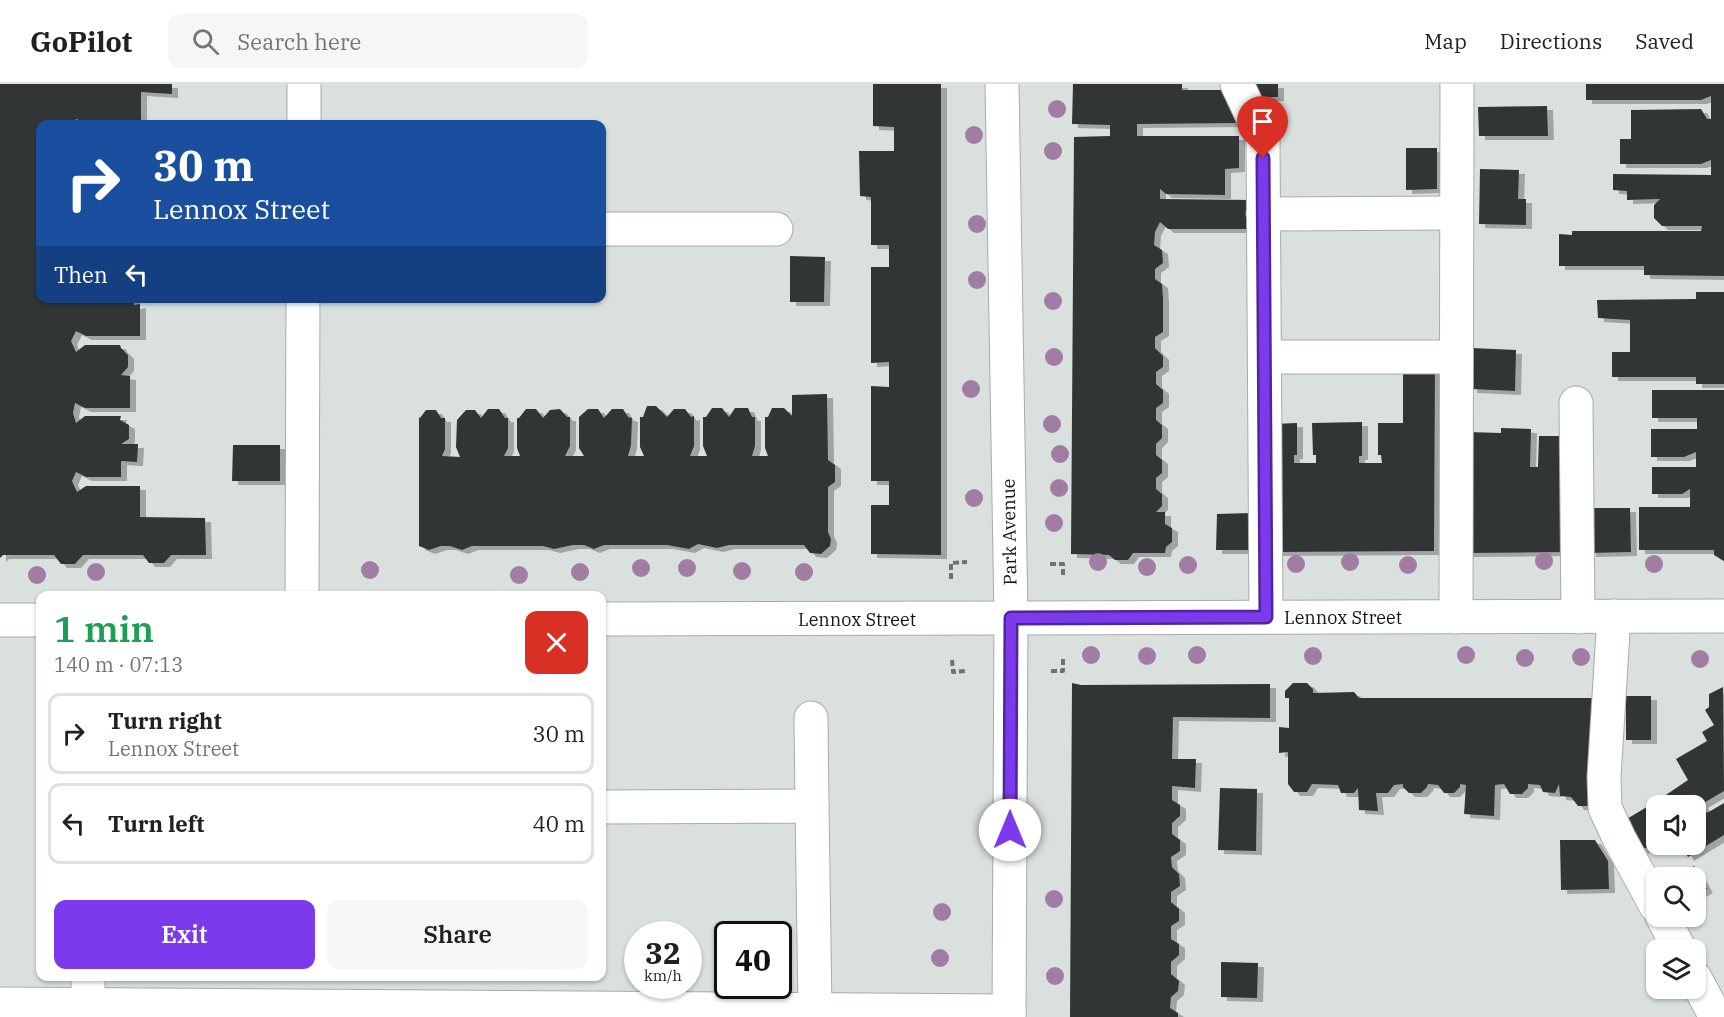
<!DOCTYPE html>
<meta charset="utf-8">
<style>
body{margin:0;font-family:"IBM Plex Serif",serif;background:#f6f6f6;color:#202124;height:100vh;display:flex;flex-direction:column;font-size:22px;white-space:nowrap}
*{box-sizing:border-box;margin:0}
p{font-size:20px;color:#757577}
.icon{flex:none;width:33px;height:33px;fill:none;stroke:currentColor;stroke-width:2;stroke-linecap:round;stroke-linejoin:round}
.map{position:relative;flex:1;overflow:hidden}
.details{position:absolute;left:36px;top:507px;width:570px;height:390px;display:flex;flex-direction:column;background:#fff;border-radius:12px;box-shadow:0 2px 4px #0004}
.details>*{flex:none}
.banner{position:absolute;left:36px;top:36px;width:570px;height:183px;border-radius:12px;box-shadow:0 2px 4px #0004;background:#1a4fa0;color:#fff;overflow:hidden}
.tools{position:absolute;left:1646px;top:711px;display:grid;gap:12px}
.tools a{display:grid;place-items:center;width:60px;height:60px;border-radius:12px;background:#fff;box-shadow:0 2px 4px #0004;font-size:30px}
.speed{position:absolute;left:624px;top:837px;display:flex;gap:12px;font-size:30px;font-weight:700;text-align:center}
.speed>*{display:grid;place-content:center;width:78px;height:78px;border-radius:50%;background:#fff;box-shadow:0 2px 4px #0004;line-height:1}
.speed small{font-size:15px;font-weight:400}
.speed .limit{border:3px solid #111;border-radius:9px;background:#fff;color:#111}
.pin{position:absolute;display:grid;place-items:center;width:51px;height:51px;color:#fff;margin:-62px -26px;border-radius:50% 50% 50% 0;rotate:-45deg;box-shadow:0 0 6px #0007}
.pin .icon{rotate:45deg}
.me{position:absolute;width:66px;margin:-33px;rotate:0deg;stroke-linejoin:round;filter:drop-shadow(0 0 4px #0008)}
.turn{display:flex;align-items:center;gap:21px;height:126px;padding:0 18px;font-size:27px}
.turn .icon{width:78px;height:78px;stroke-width:2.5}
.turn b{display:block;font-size:42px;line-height:51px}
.then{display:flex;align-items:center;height:57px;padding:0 18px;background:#0003;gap:12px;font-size:22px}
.round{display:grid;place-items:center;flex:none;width:63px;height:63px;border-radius:12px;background:#f6f6f6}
.summary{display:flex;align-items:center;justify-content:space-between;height:102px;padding:0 18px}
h1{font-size:36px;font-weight:600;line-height:45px;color:#1e9e55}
.action{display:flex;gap:12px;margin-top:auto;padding:12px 18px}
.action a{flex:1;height:69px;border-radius:12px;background:#7c3aed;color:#fff;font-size:24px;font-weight:600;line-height:69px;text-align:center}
.action a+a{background:#f6f6f6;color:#202124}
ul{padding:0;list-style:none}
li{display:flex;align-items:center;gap:18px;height:81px;margin:0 12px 9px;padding:0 6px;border:3px solid #e0e0e0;border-radius:12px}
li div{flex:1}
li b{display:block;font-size:22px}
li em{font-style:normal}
header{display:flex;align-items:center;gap:36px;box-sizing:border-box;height:84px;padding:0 30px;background:#fff;border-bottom:2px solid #e0e0e0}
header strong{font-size:28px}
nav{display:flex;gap:33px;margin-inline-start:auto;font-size:21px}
.search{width:420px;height:54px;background:#f6f6f6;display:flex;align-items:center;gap:15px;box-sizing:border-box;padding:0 21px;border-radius:12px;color:#757577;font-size:22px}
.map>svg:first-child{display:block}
.building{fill:#313634;filter:url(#shadow)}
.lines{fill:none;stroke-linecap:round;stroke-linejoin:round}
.minor-casing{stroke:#a6aca9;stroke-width:35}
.path{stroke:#6e7270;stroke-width:4;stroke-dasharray:6 3;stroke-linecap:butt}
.minor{stroke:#fff;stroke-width:33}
.tree{fill:#a17ca3}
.route-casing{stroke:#51269a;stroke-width:15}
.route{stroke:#7c3aed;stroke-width:10}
.labels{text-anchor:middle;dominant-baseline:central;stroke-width:6;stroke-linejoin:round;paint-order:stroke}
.street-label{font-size:18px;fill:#131514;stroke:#fff}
</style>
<header>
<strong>GoPilot</strong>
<div class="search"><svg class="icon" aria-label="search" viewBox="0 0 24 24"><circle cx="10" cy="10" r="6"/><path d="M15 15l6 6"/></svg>Search here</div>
<nav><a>Map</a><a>Directions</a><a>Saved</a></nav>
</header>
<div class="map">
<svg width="1724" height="933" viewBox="0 0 1724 933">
<defs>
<filter id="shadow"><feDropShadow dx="6" dy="4" stdDeviation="0" flood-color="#0004"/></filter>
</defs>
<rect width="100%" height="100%" fill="#dae0de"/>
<g class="building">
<polygon points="0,0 172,0 172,10 141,8 141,40 88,40 76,35 73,40 40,40 40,214 134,214 134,221 140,220 140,252 86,252 76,247 71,257 76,268 85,261 120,261 121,264 128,271 128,283 121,291 130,292 130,324 85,324 75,319 73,329 76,339 85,332 121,332 120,336 129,341 129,355 121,360 138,360 137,378 121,377 121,393 86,393 76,388 72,397 77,408 86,402 140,402 140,433 205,434 206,471 171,471 164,479 149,479 143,471 83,471 75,480 61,480 54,471 3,471 0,474"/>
<polygon points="873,0 941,0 941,471 871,470 871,421 889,421 889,397 871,397 871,302 889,303 889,278 871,279 871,183 889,183 889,161 871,161 871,113 860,112 859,67 894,67 894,43 873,42"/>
<polygon points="1073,0 1182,0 1182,6 1229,6 1243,39 1137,40 1137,52 1239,52 1239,84 1225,85 1225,111 1166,110 1160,105 1160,115 1253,116 1253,145 1168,145 1160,138 1155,148 1154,161 1162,166 1163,179 1155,185 1155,195 1162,200 1163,214 1163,248 1155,253 1155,264 1163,272 1163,283 1156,288 1156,300 1163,306 1163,319 1156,324 1156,336 1162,341 1162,354 1156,360 1156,371 1162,376 1162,389 1156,394 1156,405 1162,410 1162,422 1156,428 1165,428 1165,440 1172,444 1172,458 1166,463 1165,469 1133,469 1128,476 1115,476 1109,471 1071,470 1074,53 1110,52 1110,41 1072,40"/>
<polygon points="1251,0 1278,0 1278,13 1256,13"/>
<polygon points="1586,0 1724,0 1724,192 1644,191 1644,182 1559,182 1559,150 1572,151 1572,147 1701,147 1702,142 1662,142 1654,134 1654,121 1660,115 1627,116 1627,107 1613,106 1613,90 1711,91 1711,76 1701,80 1620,80 1620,55 1631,55 1631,26 1701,25 1707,35 1711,35 1711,12 1701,16 1586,16"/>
<polygon points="1547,22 1548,52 1479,52 1478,23"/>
<polygon points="1406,64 1437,64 1437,105 1406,106"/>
<polygon points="1480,85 1519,86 1518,115 1526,115 1526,141 1479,140"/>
<polygon points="790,172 825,173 824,218 790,218"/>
<polygon points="1696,208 1724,208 1724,300 1696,300 1696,293 1612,293 1612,268 1630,268 1630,236 1598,234 1597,216 1696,215"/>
<polygon points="1472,264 1516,266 1515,307 1471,305"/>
<polygon points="1403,280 1435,281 1434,467 1272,468 1273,340 1297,339 1297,371 1294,371 1294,379 1316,379 1316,371 1313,371 1312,339 1362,338 1362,372 1359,372 1359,379 1382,379 1381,371 1378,371 1378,339 1403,339"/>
<polygon points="1652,306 1724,306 1724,477 1714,471 1714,466 1639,466 1639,423 1690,423 1690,405 1682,410 1652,410 1652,383 1696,383 1696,368 1684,373 1651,373 1651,345 1697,345 1697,334 1652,334"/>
<polygon points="827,310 828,376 835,381 835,398 828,403 828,448 831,455 830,462 821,470 810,469 804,461 729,461 717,464 698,460 689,465 667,461 604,461 594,465 584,461 573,461 554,465 543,462 472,462 462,466 450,462 441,462 429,466 419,462 419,333 420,334 426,326 436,326 441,334 445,334 445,365 442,372 460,373 456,363 457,336 466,326 475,326 481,334 488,325 499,325 505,334 508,334 508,364 504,372 520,372 517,364 517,334 519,334 526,325 536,325 543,334 550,326 560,325 567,333 570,333 570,362 565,372 584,372 579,364 579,333 588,325 598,325 604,334 612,325 623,325 628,333 632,334 631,361 628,372 644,372 640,363 640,333 643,333 647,322 656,322 667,333 674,325 685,325 691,333 694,332 694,362 690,372 707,372 703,362 703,333 706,333 712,324 722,324 729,333 735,324 748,324 752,333 755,333 755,362 752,372 768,372 765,364 765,333 768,333 772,324 784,324 792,332 792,311"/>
<polygon points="1501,344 1531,345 1530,383 1538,383 1539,352 1571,352 1573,468 1465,469 1467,348 1501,349"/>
<polygon points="233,361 280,361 280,397 232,397"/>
<polygon points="1590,424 1630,424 1631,468 1590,469"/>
<polygon points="1252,429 1252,466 1216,466 1217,430"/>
<polygon points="1072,599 1081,601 1270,600 1270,634 1173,633 1172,675 1196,675 1195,704 1172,702 1172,716 1180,721 1180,732 1172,739 1172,750 1180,756 1180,767 1171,773 1172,783 1179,790 1180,802 1171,808 1171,818 1179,825 1179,837 1171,842 1171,855 1179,860 1179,871 1171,878 1171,890 1179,897 1178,907 1171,913 1170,924 1178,929 1178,933 1070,933"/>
<polygon points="1293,599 1307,599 1313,605 1313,609 1354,608 1359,614 1600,614 1590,722 1578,722 1571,713 1560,712 1559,700 1555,709 1543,708 1540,701 1528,700 1528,704 1522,710 1510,710 1504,700 1495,701 1494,732 1464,730 1466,701 1460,700 1460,703 1454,709 1444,709 1438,701 1428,700 1427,703 1421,709 1409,709 1403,703 1403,700 1394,701 1388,709 1376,709 1378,727 1359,726 1358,704 1354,709 1341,709 1338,701 1312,700 1307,708 1294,708 1288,700 1288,668 1279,669 1279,643 1289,644 1289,614 1285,614 1285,607"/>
<polygon points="1723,603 1724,707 1702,720 1707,729 1724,719 1724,751 1688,773 1681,760 1695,760 1695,722 1656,722 1656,758 1642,766 1625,736 1657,717 1688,696 1676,675 1707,657 1702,648 1714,641 1705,626 1709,623 1709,610"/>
<rect x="1626" y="612" width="25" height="44"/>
<polygon points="1220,704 1257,705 1256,767 1218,766"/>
<polygon points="1560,756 1595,756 1608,777 1609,805 1561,806"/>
<polygon points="1694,782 1707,805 1695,812 1695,794 1673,794"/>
<polygon points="1221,878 1258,879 1257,914 1221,913"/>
</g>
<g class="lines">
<defs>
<g id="minor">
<polyline points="1002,0 1011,534 1009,933"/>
<polyline points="1237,0 1263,55 1266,533"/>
<polyline points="304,40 304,0"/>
<polyline points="1263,130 1456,129"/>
<polyline points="602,145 776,145"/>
<polyline points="1265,273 1456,273"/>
<polyline points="1576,319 1578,533"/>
<polyline points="302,512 303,214"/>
<polyline points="1614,532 1604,693 1605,724 1619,754 1656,822"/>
<polyline points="1456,533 1457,0"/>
<polyline points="602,535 1724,532"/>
<polyline points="0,536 40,536"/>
<polyline points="811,634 812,722"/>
<polyline points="602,723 812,722 815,926"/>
<polyline points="1662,832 1680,866"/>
<polyline points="1695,894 1716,933"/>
<polyline points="0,920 1009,927"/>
<polyline points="88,921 88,892"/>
</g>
</defs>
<use href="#minor" class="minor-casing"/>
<g class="path">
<polyline points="1050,480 1063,480 1063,493"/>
<polyline points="951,495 951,479 967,478"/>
<polyline points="952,576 953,588 965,587"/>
<polyline points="1051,587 1063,587 1063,573"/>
</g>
<use href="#minor" class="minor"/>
</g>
<g class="tree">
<circle cx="1057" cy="25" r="9"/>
<circle cx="974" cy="51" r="9"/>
<circle cx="1053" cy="67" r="9"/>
<circle cx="977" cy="140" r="9"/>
<circle cx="977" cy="196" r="9"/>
<circle cx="1053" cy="217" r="9"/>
<circle cx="1054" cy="273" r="9"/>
<circle cx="971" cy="305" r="9"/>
<circle cx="1052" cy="340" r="9"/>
<circle cx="1060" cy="370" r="9"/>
<circle cx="1059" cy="404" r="9"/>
<circle cx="974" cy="414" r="9"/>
<circle cx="1054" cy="439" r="9"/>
<circle cx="1544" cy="477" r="9"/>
<circle cx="1098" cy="478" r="9"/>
<circle cx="1350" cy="478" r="9"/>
<circle cx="1296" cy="480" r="9"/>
<circle cx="1654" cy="480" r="9"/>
<circle cx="1188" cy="481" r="9"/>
<circle cx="1408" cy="481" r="9"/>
<circle cx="1147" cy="483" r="9"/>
<circle cx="641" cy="484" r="9"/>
<circle cx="687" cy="484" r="9"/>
<circle cx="370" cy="486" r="9"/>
<circle cx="742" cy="487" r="9"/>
<circle cx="96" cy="488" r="9"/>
<circle cx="580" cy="488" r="9"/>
<circle cx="804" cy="488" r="9"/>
<circle cx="37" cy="491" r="9"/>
<circle cx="519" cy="491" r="9"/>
<circle cx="1091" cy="571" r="9"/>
<circle cx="1197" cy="571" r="9"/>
<circle cx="1466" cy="571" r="9"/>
<circle cx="1147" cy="572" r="9"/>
<circle cx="1313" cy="572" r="9"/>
<circle cx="1581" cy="573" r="9"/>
<circle cx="1525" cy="574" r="9"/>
<circle cx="1700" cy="575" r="9"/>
<circle cx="1054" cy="815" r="9"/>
<circle cx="942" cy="828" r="9"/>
<circle cx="940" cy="874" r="9"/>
<circle cx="1055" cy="892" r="9"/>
</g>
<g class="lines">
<defs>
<polyline id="route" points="1010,746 1011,534 1266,533 1263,74"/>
</defs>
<use href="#route" class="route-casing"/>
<use href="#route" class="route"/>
</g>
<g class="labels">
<g class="street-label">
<text transform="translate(1009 448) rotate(-91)">Park Avenue</text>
<text x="1343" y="533">Lennox Street</text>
<text x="857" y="535">Lennox Street</text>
</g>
</g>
</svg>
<div class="tools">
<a><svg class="icon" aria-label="sound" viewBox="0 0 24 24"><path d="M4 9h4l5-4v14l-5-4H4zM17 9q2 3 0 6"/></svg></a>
<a><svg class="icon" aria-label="search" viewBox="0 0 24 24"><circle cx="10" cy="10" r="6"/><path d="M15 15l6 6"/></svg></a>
<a><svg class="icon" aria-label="layers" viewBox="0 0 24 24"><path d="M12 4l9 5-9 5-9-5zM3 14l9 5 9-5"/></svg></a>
</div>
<div class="speed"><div>32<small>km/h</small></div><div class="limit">40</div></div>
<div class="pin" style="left:1263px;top:74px;background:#d93025"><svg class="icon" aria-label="arrive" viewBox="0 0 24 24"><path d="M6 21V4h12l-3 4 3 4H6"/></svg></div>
<svg class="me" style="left:1010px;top:746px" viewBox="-20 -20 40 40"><circle r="19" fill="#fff"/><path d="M0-13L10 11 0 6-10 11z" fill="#7c3aed"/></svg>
<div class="banner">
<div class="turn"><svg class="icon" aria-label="right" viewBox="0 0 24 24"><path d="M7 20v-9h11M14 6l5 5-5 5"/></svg><div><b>30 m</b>Lennox Street</div></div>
<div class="then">Then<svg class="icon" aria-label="left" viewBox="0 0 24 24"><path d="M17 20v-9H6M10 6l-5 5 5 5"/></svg></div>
</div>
<section class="details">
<div class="summary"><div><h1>1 min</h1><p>140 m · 07:13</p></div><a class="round" style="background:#d93025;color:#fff"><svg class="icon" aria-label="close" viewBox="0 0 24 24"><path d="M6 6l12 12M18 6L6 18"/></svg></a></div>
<ul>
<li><svg class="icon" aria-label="right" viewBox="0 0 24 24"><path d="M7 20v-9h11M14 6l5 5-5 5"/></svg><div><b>Turn right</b><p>Lennox Street</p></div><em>30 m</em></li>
<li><svg class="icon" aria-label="left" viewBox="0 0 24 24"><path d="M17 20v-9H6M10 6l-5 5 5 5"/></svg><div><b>Turn left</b></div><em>40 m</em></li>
</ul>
<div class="action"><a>Exit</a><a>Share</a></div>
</section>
</div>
